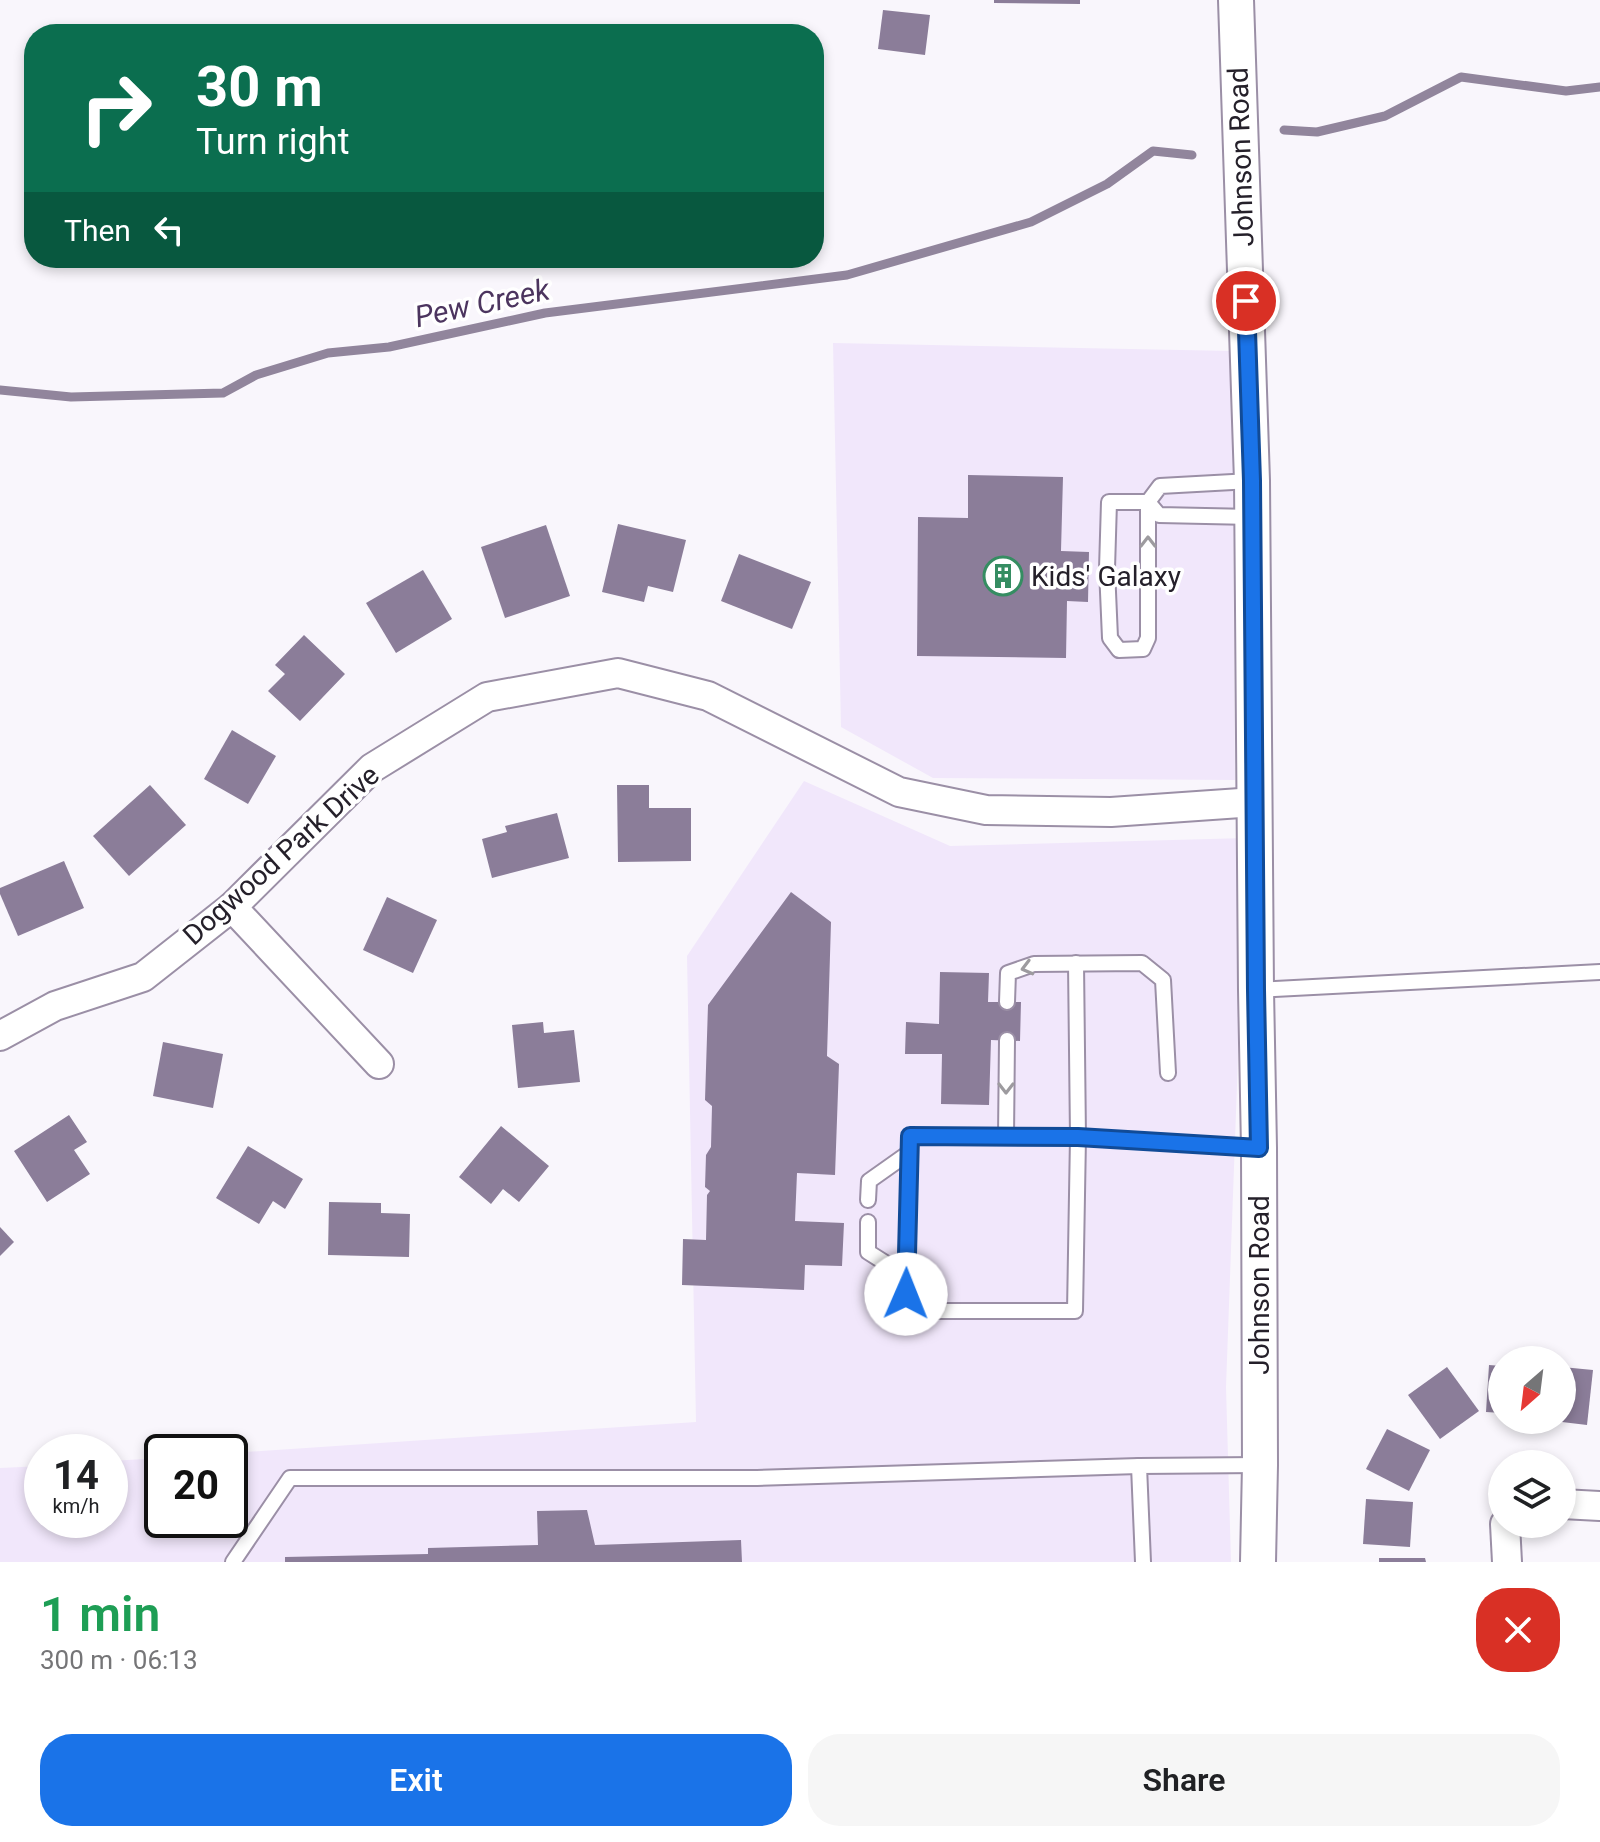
<!DOCTYPE html>
<meta charset="utf-8">
<style>
body{margin:0;font-family:Roboto,sans-serif;background:#f6f6f6;color:#202124;height:100vh;display:flex;flex-direction:column;font-size:30px;white-space:nowrap}
*{box-sizing:border-box;margin:0}
p{font-size:26px;color:#757577}
.icon{flex:none;width:44px;height:44px;fill:none;stroke:currentColor;stroke-width:2;stroke-linecap:round;stroke-linejoin:round}
.map{position:relative;height:1562px;overflow:hidden}
.panel{display:flex;flex-direction:column;background:#fff;flex:1}
.panel>*{flex:none}
.banner{position:absolute;left:24px;top:24px;width:800px;height:244px;border-radius:32px;box-shadow:0 4px 12px #0003;background:#0b6e4f;color:#fff;overflow:hidden}
.needle{width:52px;rotate:208deg}
.controls{position:absolute;left:1488px;top:1346px;display:grid;gap:16px}
.controls a{display:grid;place-items:center;width:88px;height:88px;border-radius:50%;background:#fff;box-shadow:0 4px 12px #0003;font-size:40px}
.speed{position:absolute;left:24px;top:1434px;display:flex;gap:16px;font-size:40px;font-weight:700;text-align:center}
.speed>*{display:grid;place-content:center;width:104px;height:104px;border-radius:50%;background:#fff;box-shadow:0 4px 12px #0003;line-height:1}
.speed small{font-size:20px;font-weight:400}
.speed .limit{border:4px solid #111;border-radius:12px;background:#fff;color:#111}
.pin{position:absolute;display:grid;place-items:center;width:68px;height:68px;color:#fff;margin:-34px;border:4px solid #fff;border-radius:50%;box-shadow:0 2px 8px #0007}
.me{position:absolute;width:88px;margin:-44px;rotate:1deg;stroke-linejoin:round;filter:drop-shadow(0 0 6px #0008)}
.turn{display:flex;align-items:center;gap:28px;height:168px;padding:0 40px;font-size:36px}
.turn .icon{width:104px;height:104px;stroke-width:2.5}
.turn b{display:block;font-size:56px;line-height:68px}
.then{display:flex;align-items:center;height:76px;padding:0 40px;background:#0003;gap:16px;font-size:30px}
.round{display:grid;place-items:center;flex:none;width:84px;height:84px;border-radius:32px;background:#f6f6f6}
.overview{display:flex;align-items:center;justify-content:space-between;height:136px;padding:0 40px}
h1{font-size:48px;font-weight:600;line-height:60px;color:#1e9e55}
.primary-button{display:flex;gap:16px;margin-top:auto;padding:16px 40px}
.primary-button a{flex:1;height:92px;border-radius:32px;background:#1a73e8;color:#fff;font-size:32px;font-weight:600;line-height:92px;text-align:center}
.primary-button a+a{background:#f6f6f6;color:#202124}
.map>svg:first-child{display:block}
.built{fill:#f1e7fb}
.lines{fill:none;stroke-linecap:round;stroke-linejoin:round}
.stream{stroke:#91859c;stroke-width:9}
.building{fill:#8b7d99}
.service-casing{stroke:#9b8fa6;stroke-width:18}
.minor-casing{stroke:#9b8fa6;stroke-width:32}
.tertiary-casing{stroke:#9b8fa6;stroke-width:38}
.service{stroke:#fff;stroke-width:14}
.minor{stroke:#fff;stroke-width:28}
.tertiary{stroke:#fff;stroke-width:34}
.oneway{stroke:#9d9b9f}
.route-casing{stroke:#114b97;stroke-width:20}
.route{stroke:#1a73e8;stroke-width:14}
.labels{text-anchor:middle;dominant-baseline:central;stroke-width:7;stroke-linejoin:round;paint-order:stroke}
.street-label{font-size:28px;fill:#25202a;stroke:#fff}
.poi-label{font-size:28px;fill:#25202a;stroke:#fff;text-anchor:start}
.water-label{font-size:30px;font-style:italic;fill:#4c355f;stroke:#fff}
</style>
<div class="map">
<svg width="1600" height="1562" viewBox="0 0 1600 1562">
<rect width="100%" height="100%" fill="#f9f6fc"/>
<g class="built">
<polygon points="833,343 1232,351 1235,780 933,778 841,727"/>
<polygon points="804,781 950,846 1246,838 1226,1387 1231,1562 0,1562 0,1468 42,1466 42,1520 110,1520 110,1461 162,1458 162,1520 230,1520 230,1453 696,1422 687,956"/>
</g>
<g class="lines">
<g class="stream">
<polyline points="1284,130 1317,132 1385,116 1461,77 1566,91 1600,87"/>
<polyline points="0,390 71,397 223,393 256,375 328,353 389,347 545,313 847,275 1031,222 1107,184 1153,151 1192,155"/>
</g>
</g>
<g class="building">
<polygon points="994,0 1080,0 1080,4 994,3"/>
<polygon points="883,10 930,15 925,55 878,49"/>
<polygon points="968,475 1063,477 1061,551 1089,552 1088,602 1067,601 1066,658 917,656 918,517 968,518"/>
<polygon points="618,524 686,540 673,592 648,586 644,602 602,592"/>
<polygon points="546,525 570,596 505,618 481,547"/>
<polygon points="739,554 811,582 792,629 721,601"/>
<polygon points="423,570 452,619 396,653 366,603"/>
<polygon points="304,635 345,674 300,721 268,691 285,674 275,665"/>
<polygon points="232,730 276,756 248,804 204,779"/>
<polygon points="150,785 186,825 129,876 93,836"/>
<polygon points="617,785 649,785 649,808 691,808 691,861 618,862"/>
<polygon points="557,813 569,858 492,878 482,839 507,832 505,826"/>
<polygon points="64,861 84,908 18,936 0,894 0,888"/>
<polygon points="791,892 831,922 827,1056 839,1064 835,1175 797,1173 795,1221 844,1223 842,1266 805,1265 804,1290 682,1285 683,1239 706,1240 707,1195 710,1191 705,1187 706,1155 711,1147 712,1106 705,1100 708,1005"/>
<polygon points="387,897 437,920 413,973 363,950"/>
<polygon points="940,972 989,973 988,1002 1021,1002 1020,1041 991,1040 989,1105 941,1104 942,1054 905,1054 906,1022 939,1024"/>
<polygon points="543,1022 544,1033 574,1030 580,1082 518,1088 512,1025"/>
<polygon points="163,1042 223,1054 213,1108 153,1096"/>
<polygon points="69,1115 87,1142 74,1150 90,1174 47,1202 14,1151"/>
<polygon points="501,1126 549,1166 519,1202 503,1189 491,1204 459,1177"/>
<polygon points="248,1146 303,1179 285,1209 273,1201 259,1224 216,1198"/>
<polygon points="329,1202 381,1203 381,1213 410,1214 409,1257 328,1255"/>
<polygon points="0,1227 14,1242 0,1256"/>
<polygon points="1489,1365 1502,1366 1502,1413 1486,1412"/>
<polygon points="1447,1367 1479,1411 1440,1439 1408,1395"/>
<polygon points="1562,1367 1593,1370 1587,1425 1562,1422"/>
<polygon points="1387,1429 1430,1450 1409,1491 1366,1469"/>
<polygon points="1366,1499 1413,1502 1410,1547 1363,1544"/>
<polygon points="587,1510 595,1545 741,1540 742,1562 285,1562 285,1557 428,1554 428,1548 538,1545 537,1511"/>
<polygon points="1379,1558 1425,1558 1426,1562 1379,1562"/>
</g>
<g class="lines">
<defs>
<g id="service">
<polyline points="1251,481 1160,486 1148,502 1148,638 1143,649 1119,650 1110,638 1107,569 1109,502 1148,502 1159,515 1252,517"/>
<polyline points="1076,963 1078,1137 1075,1311 906,1311 910,1136 1078,1137 1259,1148"/>
<polyline points="1256,990 1600,972"/>
<polyline points="1007,1002 1008,973 1034,964 1142,963 1163,980 1168,1073"/>
<polyline points="1006,1136 1007,1040"/>
<polyline points="868,1200 869,1181 910,1152"/>
<polyline points="868,1222 868,1252 906,1276"/>
<polyline points="233,1562 290,1478 757,1478 1139,1466"/>
<polyline points="1143,1562 1139,1466 1260,1465"/>
</g>
<g id="minor">
<polyline points="232,907 379,1064"/>
<polyline points="0,1036 55,1006 143,977 232,907 372,768 487,697 618,673 708,696 899,792 986,810 1111,812 1255,802"/>
<polyline points="1562,1504 1600,1506"/>
<polyline points="1505,1524 1507,1562"/>
</g>
<polyline id="tertiary" points="1236,0 1252,481 1256,990 1259,1148 1260,1465 1258,1562"/>
</defs>
<use href="#service" class="service-casing"/>
<use href="#minor" class="minor-casing"/>
<use href="#tertiary" class="tertiary-casing"/>
<use href="#service" class="service"/>
<use href="#minor" class="minor"/>
<use href="#tertiary" class="tertiary"/>
</g>
<defs><path id="oneway-chevron" d="M-2-3.5L2.5 0L-2 3.5" fill="none" stroke-width="1.6" stroke-linecap="round" stroke-linejoin="round" transform="scale(2)"/></defs>
<g class="oneway">
<use href="#oneway-chevron" transform="translate(1148 542) rotate(-90)"/>
<use href="#oneway-chevron" transform="translate(1027 968) rotate(165)"/>
<use href="#oneway-chevron" transform="translate(1006 1088) rotate(90)"/>
</g>
<g class="lines">
<defs>
<polyline id="route" points="906,1294 910,1136 1078,1137 1259,1148 1256,990 1252,481 1246,301"/>
</defs>
<use href="#route" class="route-casing"/>
<use href="#route" class="route"/>
</g>
<defs>
<symbol id="building-ring" viewBox="-11 -11 22 22"><circle r="9.5" fill="#fff" stroke="#358d62" stroke-width="1.5"/><path d="M-4-6H4V6H1V3H-1V6H-4ZM-2.5-4.3h1.7v1.8h-1.7ZM.8-4.3h1.7v1.8H.8ZM-2.5-1h1.7V.8h-1.7ZM.8-1h1.7V.8H.8Z" fill="#358d62"/></symbol>
</defs>
<g fill-rule="evenodd">
<use href="#building-ring" x="981" y="554" width="44" height="44"/>
</g>
<g class="labels">
<g class="street-label">
<text transform="translate(1241 157) rotate(-92)">Johnson Road</text>
<text transform="translate(281 855) rotate(-42)">Dogwood Park Drive</text>
<text transform="translate(1259 1285) rotate(-90)">Johnson Road</text>
</g>
<g class="poi-label">
<text x="1031" y="576">Kids' Galaxy</text>
</g>
<g class="water-label">
<text transform="translate(482 303) rotate(-12)">Pew Creek</text>
</g>
</g>
</svg>
<div class="controls">
<a><svg class="needle" viewBox="-14 -14 28 28"><path d="M0-13l5 13h-10z" fill="#e53935"/><path d="M0 13l5-13h-10z" fill="#757577"/></svg></a>
<a><svg class="icon" aria-label="layers" viewBox="0 0 24 24"><path d="M12 4l9 5-9 5-9-5zM3 14l9 5 9-5"/></svg></a>
</div>
<div class="speed"><div>14<small>km/h</small></div><div class="limit">20</div></div>
<div class="pin" style="left:1246px;top:301px;background:#d93025"><svg class="icon" aria-label="arrive" viewBox="0 0 24 24"><path d="M6 21V4h12l-3 4 3 4H6"/></svg></div>
<svg class="me" style="left:906px;top:1294px" viewBox="-20 -20 40 40"><circle r="19" fill="#fff"/><path d="M0-13L10 11 0 6-10 11z" fill="#1a73e8"/></svg>
<div class="banner">
<div class="turn"><svg class="icon" aria-label="right" viewBox="0 0 24 24"><path d="M7 20v-9h11M14 6l5 5-5 5"/></svg><div><b>30 m</b>Turn right</div></div>
<div class="then">Then<svg class="icon" aria-label="left" viewBox="0 0 24 24"><path d="M17 20v-9H6M10 6l-5 5 5 5"/></svg></div>
</div>
</div>
<section class="panel">
<div class="overview"><div><h1>1 min</h1><p>300 m · 06:13</p></div><a class="round" style="background:#d93025;color:#fff"><svg class="icon" aria-label="close" viewBox="0 0 24 24"><path d="M6 6l12 12M18 6L6 18"/></svg></a></div>
<div class="primary-button"><a>Exit</a><a>Share</a></div>
</section>
